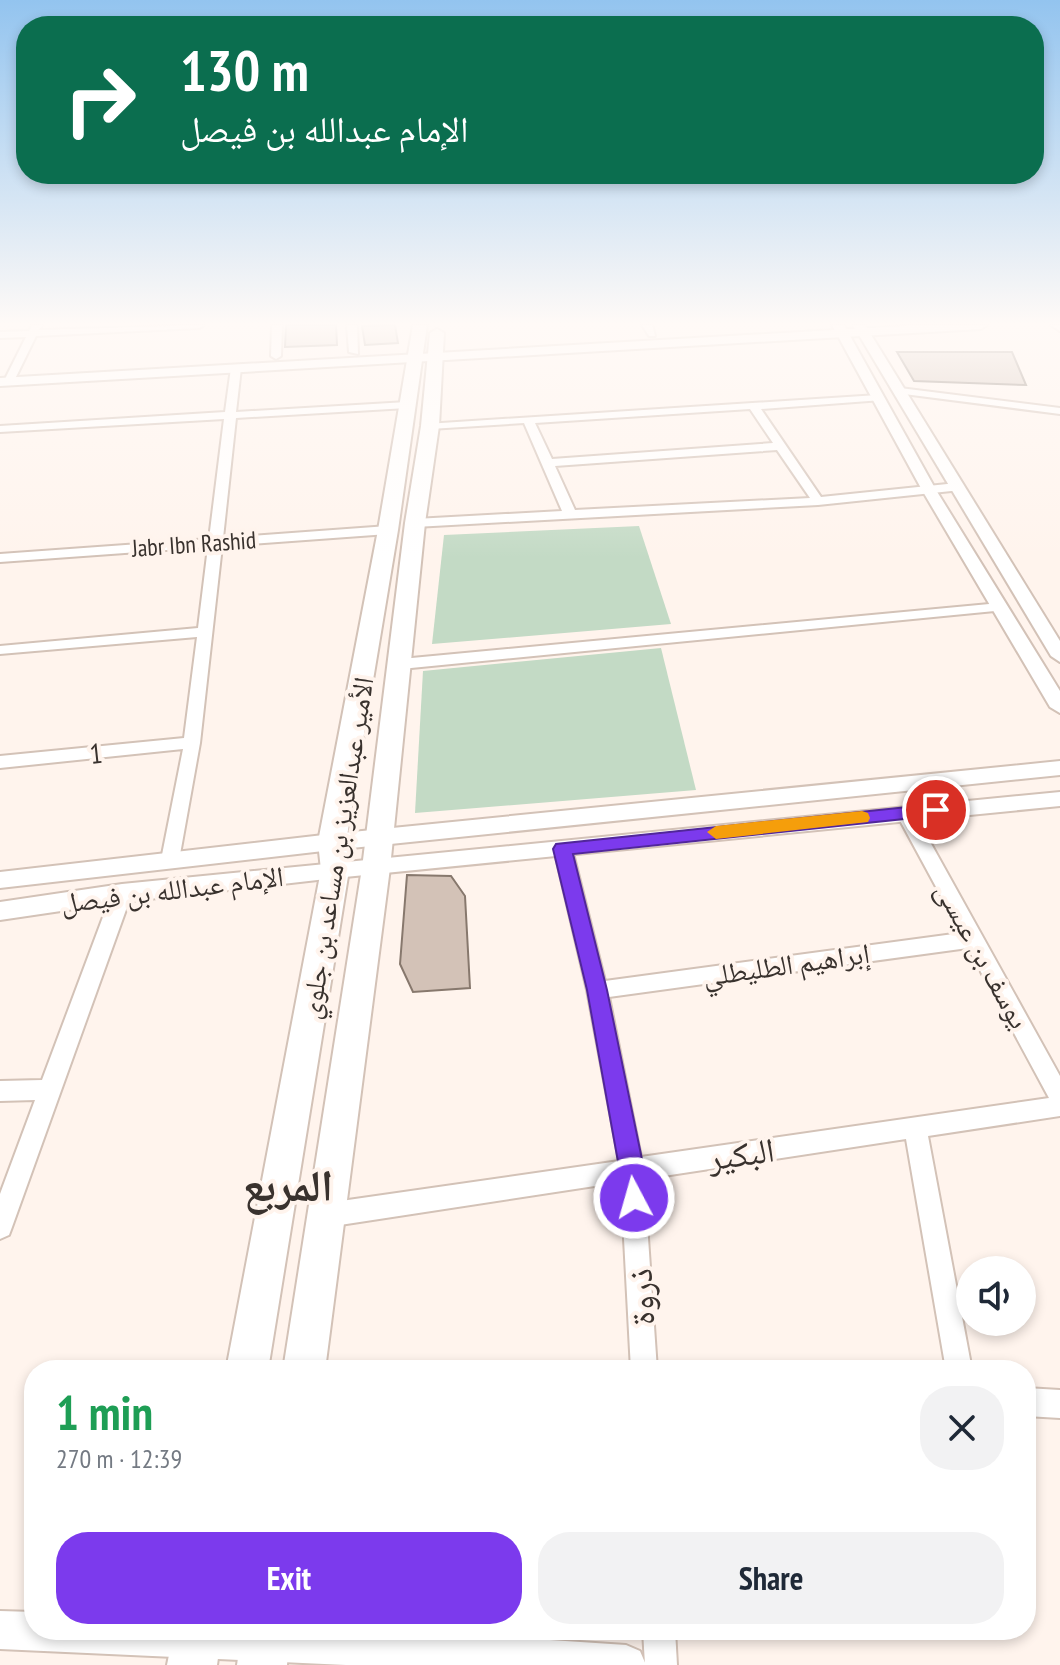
<!DOCTYPE html>
<meta charset="utf-8">
<style>
body{margin:0;font-family:"PT Sans Narrow","Noto Naskh Arabic",sans-serif;background:#f2f2f3;color:#1f2937;height:100vh;display:flex;flex-direction:column;font-size:30px;white-space:nowrap}
*{box-sizing:border-box;margin:0}
p{font-size:26px;color:#747a83}
.icon{flex:none;width:44px;height:44px;fill:none;stroke:currentColor;stroke-width:2;stroke-linecap:round;stroke-linejoin:round}
.map{position:relative;flex:1;overflow:hidden}
.details{position:absolute;left:24px;top:1360px;width:1012px;height:280px;display:flex;flex-direction:column;background:#fff;border-radius:32px;box-shadow:0 4px 12px #0003}
.details>*{flex:none}
.guide{position:absolute;left:16px;top:16px;width:1028px;height:168px;border-radius:32px;box-shadow:0 4px 12px #0003;background:#0b6e4f;color:#fff;overflow:hidden}
.tools{position:absolute;left:956px;top:1256px;display:grid;gap:16px}
.tools a{display:grid;place-items:center;width:80px;height:80px;border-radius:50%;background:#fff;box-shadow:0 4px 12px #0003;font-size:40px}
.pin{position:absolute;display:grid;place-items:center;width:68px;height:68px;color:#fff;margin:-34px;border:4px solid #fff;border-radius:50%;box-shadow:0 2px 8px #0007}
.me{position:absolute;width:88px;margin:-44px;rotate:354deg;stroke-linejoin:round;filter:drop-shadow(0 0 6px #0008)}
.turn{display:flex;align-items:center;gap:28px;height:168px;padding:0 32px;font-size:36px}
.turn .icon{width:104px;height:104px;stroke-width:2.5}
.turn b{display:block;font-size:56px;line-height:68px}
.round{display:grid;place-items:center;flex:none;width:84px;height:84px;border-radius:32px;background:#f2f2f3}
.summary{display:flex;align-items:center;justify-content:space-between;height:136px;padding:0 32px}
h1{font-size:48px;font-weight:700;line-height:60px;color:#1e9e55}
.cta{display:flex;gap:16px;margin-top:auto;padding:16px 32px}
.cta a{flex:1;height:92px;border-radius:32px;background:#7c3aed;color:#fff;font-size:32px;font-weight:700;line-height:92px;text-align:center}
.cta a+a{background:#f2f2f3;color:#1f2937}
.map>svg:first-child{display:block}
.green{fill:#c3dac5}
.building{fill:#d3c2b7;stroke:#87786d;stroke-width:2}
.lines{fill:none;stroke-linecap:round;stroke-linejoin:round}
.minor-casing{stroke:#d3c2b7;stroke-width:4}
.tertiary-casing{stroke:#d3c2b7;stroke-width:4}
.secondary-casing{stroke:#d3c2b7;stroke-width:4}
.primary-casing{stroke:#d3c2b7;stroke-width:4}
.minor{fill:#fff;fill-rule:evenodd}
.tertiary{fill:#fff;fill-rule:evenodd}
.secondary{fill:#fff;fill-rule:evenodd}
.primary{fill:#fff;fill-rule:evenodd}
.route{fill:#7c3aed;stroke:#51269a;stroke-width:2}
.slow{fill:#f59e0b}
.labels{text-anchor:middle;dominant-baseline:central;stroke-width:8;stroke-linejoin:round;paint-order:stroke}
.far-street-label{font-size:24px;fill:#39322e;stroke:#fff4ed}
.street-label{font-size:28px;fill:#39322e;stroke:#fff4ed}
.near-street-label{font-size:34px;fill:#39322e;stroke:#fff4ed}
.near-district-label{font-size:44px;font-weight:bold;fill:#39322e;stroke:#fff4ed}
</style>
<div class="map">
<svg width="1060" height="1665" viewBox="0 0 1060 1665">
<rect width="100%" height="100%" fill="#fff4ed"/>
<g class="green">
<polygon points="639,526 671,624 432,644 444,535"/>
<polygon points="661,648 696,790 415,813 423,671"/>
</g>
<g class="building">
<polygon points="286,325 336,325 337,345 285,347"/>
<polygon points="395,325 398,343 365,345 362,326"/>
<polygon points="897,352 1012,352 1026,385 914,381"/>
<polygon points="407,875 451,876 465,896 470,988 413,992 400,964"/>
</g>
<g class="lines">
<defs>
<g id="minor">
<polygon points="32,325 42,325 39,330 204,325 199,328 36,336 14,381 5,383 4,381 26,337 0,338 0,332 29,331"/>
<polygon points="272,325 282,325 281,356 276,359 271,356"/>
<polygon points="347,325 357,325 358,354 349,352"/>
<polygon points="642,325 652,325 655,336 649,336"/>
<polygon points="1051,325 1060,325 1060,331"/>
<polygon points="236,365 241,368 236,412 407,402 412,405 407,408 236,418 223,538 388,526 394,530 388,534 222,546 200,743 179,860 170,867 161,860 183,749 0,768 0,756 184,738 197,637 0,654 0,646 198,628 208,547 0,562 0,554 209,539 224,419 0,432 0,426 225,412 231,368"/>
<polygon points="900,388 1060,408 1060,414 896,393 896,389"/>
<path d="M878 395 883 398 882 400 761 409 821 497 957 483 961 484V490L818 505 415 527 409 523 415 519 562 511 524 423 430 429 424 426 426 424ZM750 409 773 443 552 459 535 423ZM777 450 810 498 575 510 555 466Z"/>
<polygon points="1000,603 1005,604 1005,610 401,669 393,664 401,659"/>
<path d="M905 807 914 813 1060 1076V1116L928 1136 972 1370H946L906 1139 644 1179 657 1370H631L621 1182 327 1227 318 1223 315 1215 318 1207 327 1203 619 1161 587 990 554 849 557 844 563 842 572 849 605 981 961 933 896 813ZM968 948 1049 1098 641 1157 609 997Z"/>
<polygon points="122,886 129,888 132,893 12,1227 9,1235 0,1239 0,1194 35,1100 0,1101 0,1081 42,1080 112,893 115,888"/>
<polygon points="1026,1388 1060,1390 1060,1418 1026,1416"/>
<polygon points="643,1630 675,1630 677,1665 645,1665"/>
</g>
<g id="tertiary">
<polygon points="832,325 844,325 936,490 1060,691 1060,713 1050,707 922,490"/>
<polygon points="853,325 865,325 1060,641 1060,662 1051,656"/>
<polygon points="1060,761 1060,775 332,850 0,888 0,872 332,834"/>
<polygon points="1060,792 1060,806 335,878 122,902 0,920 0,902 122,884"/>
<polygon points="0,1611 34,1612 34,1630 399,1630 626,1645 640,1651 646,1665 346,1665 0,1649"/>
</g>
<polygon id="secondary" points="921,325 987,325 981,329 0,386 0,378"/>
<g id="primary">
<polygon points="413,325 427,325 398,530 346,842 349,870 268,1370 226,1370 321,870 318,842 378,530"/>
<polygon points="437,329 444,333 439,426 425,523 390,868 325,1370 283,1370 362,868 405,523 421,426 430,333"/>
<polygon points="174,1630 222,1630 217,1665 167,1665"/>
<polygon points="242,1630 290,1630 287,1665 237,1665"/>
</g>
</defs>
<use href="#minor" class="minor-casing"/>
<use href="#tertiary" class="tertiary-casing"/>
<use href="#secondary" class="secondary-casing"/>
<use href="#primary" class="primary-casing"/>
<use href="#minor" class="minor"/>
<use href="#tertiary" class="tertiary"/>
<use href="#secondary" class="secondary"/>
<use href="#primary" class="primary"/>
</g>
<linearGradient id="sky" x2="0" y2="1"><stop stop-color="#93c4ef"/><stop offset="0.58" stop-color="#fffaf7"/><stop offset="1" stop-color="#fffaf7" stop-opacity="0"/></linearGradient>
<rect width="1060" height="558" fill="url(#sky)"/>
<polygon class="route" points="936,804 945,810 942,815 573,854 607,990 644,1169 646,1198 643,1206 634,1209 626,1206 587,990 553,849 556,844"/>
<polygon class="slow" points="862,811 868,813 870,818 868,822 716,839 707,832 716,826"/>
<g class="labels">
<g class="far-street-label">
<text transform="translate(194 544) rotate(-4)">Jabr Ibn Rashid</text>
</g>
<g class="street-label">
<text transform="translate(96 753) rotate(-6)">1</text>
<text transform="translate(336 848) rotate(-81)">الأمير عبدالعزيز بن مساعد بن جلوي</text>
<text transform="translate(172 889) rotate(-7)">الإمام عبدالله بن فيصل</text>
<text transform="translate(983 955) rotate(61)">يوسف بن عيسى</text>
<text transform="translate(786 964) rotate(-8)">إبراهيم الطليطلي</text>
</g>
<g class="near-street-label">
<text transform="translate(741 1153) rotate(-8)">البكير</text>
<text transform="translate(640 1297) rotate(-93)">ذروة</text>
</g>
<g class="near-district-label">
<text x="288" y="1184">المربع</text>
</g>
</g>
</svg>
<div class="tools">
<a><svg class="icon" aria-label="sound" viewBox="0 0 24 24"><path d="M4 9h4l5-4v14l-5-4H4zM17 9q2 3 0 6"/></svg></a>
</div>
<div class="pin" style="left:936px;top:810px;background:#d93025"><svg class="icon" aria-label="arrive" viewBox="0 0 24 24"><path d="M6 21V4h12l-3 4 3 4H6"/></svg></div>
<svg class="me" style="left:634px;top:1198px" viewBox="-20 -20 40 40"><circle r="17" fill="#7c3aed" stroke="#fff" stroke-width="3"/><path d="M0-11L8 9 0 5-8 9z" fill="#fff"/></svg>
<div class="guide">
<div class="turn"><svg class="icon" aria-label="right" viewBox="0 0 24 24"><path d="M7 20v-9h11M14 6l5 5-5 5"/></svg><div><b>130 m</b>الإمام عبدالله بن فيصل</div></div>
</div>
<section class="details">
<div class="summary"><div><h1>1 min</h1><p>270 m · 12:39</p></div><a class="round"><svg class="icon" aria-label="close" viewBox="0 0 24 24"><path d="M6 6l12 12M18 6L6 18"/></svg></a></div>
<div class="cta"><a>Exit</a><a>Share</a></div>
</section>
</div>
